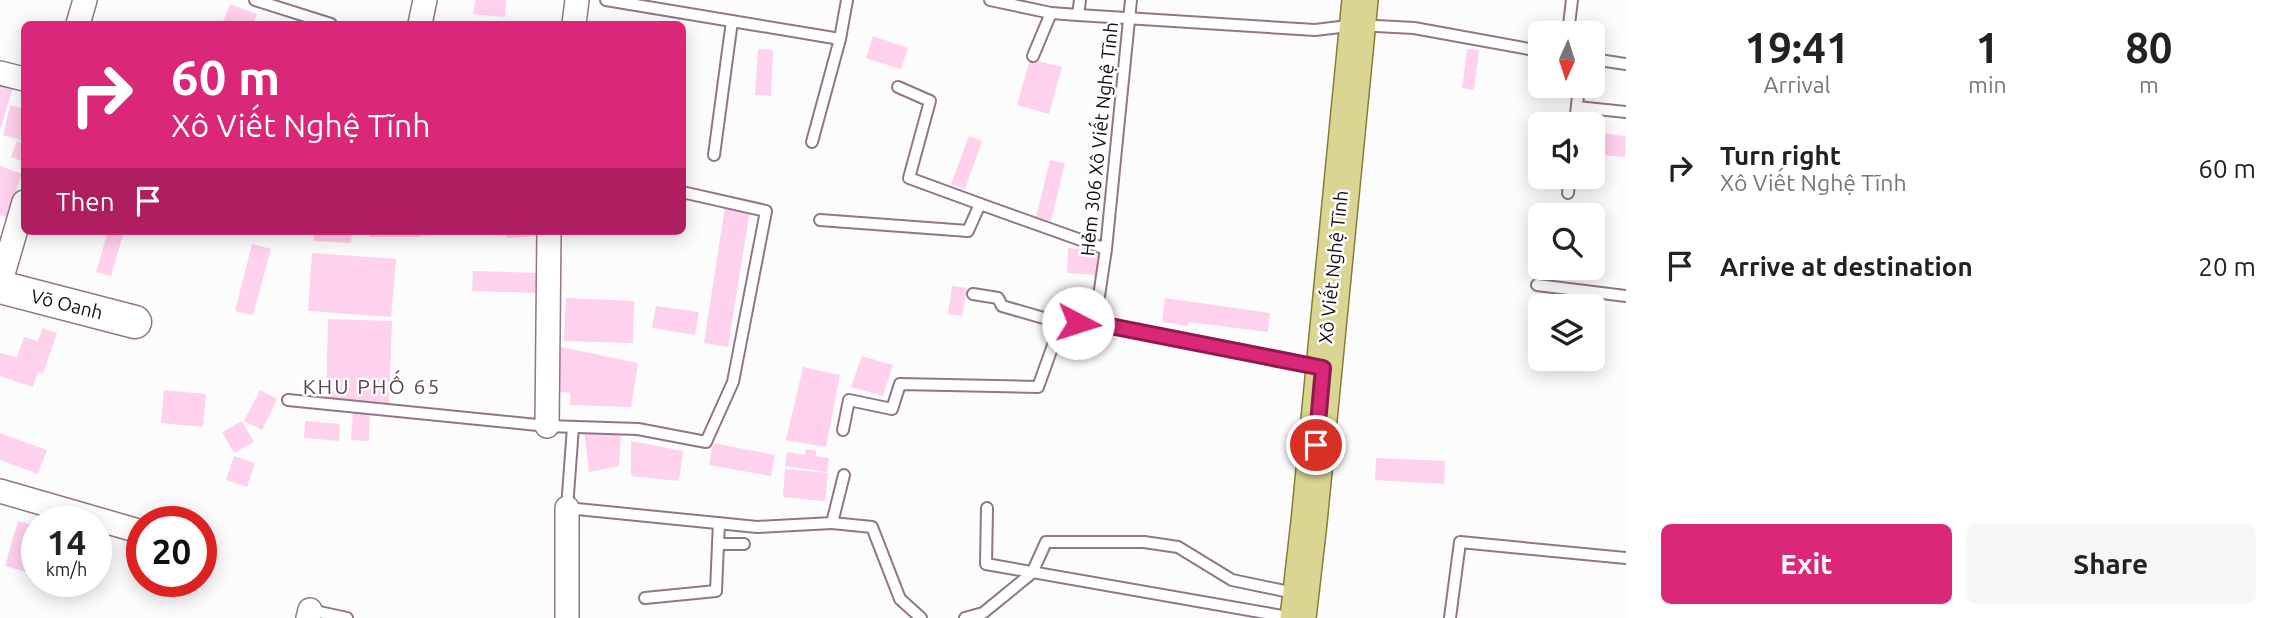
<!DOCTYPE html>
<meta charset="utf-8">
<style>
body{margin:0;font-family:Ubuntu,sans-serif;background:#f6f6f6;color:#222;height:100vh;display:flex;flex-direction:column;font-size:26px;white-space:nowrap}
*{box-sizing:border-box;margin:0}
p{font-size:23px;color:#767676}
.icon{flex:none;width:38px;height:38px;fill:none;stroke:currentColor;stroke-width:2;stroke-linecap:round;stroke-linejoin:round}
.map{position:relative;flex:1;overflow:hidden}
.side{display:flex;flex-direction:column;background:#fff;width:665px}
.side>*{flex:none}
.top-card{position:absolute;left:21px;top:21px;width:665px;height:214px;border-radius:10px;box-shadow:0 4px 18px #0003;background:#db2777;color:#fff;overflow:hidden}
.needle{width:46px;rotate:183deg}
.fabs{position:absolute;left:1528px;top:21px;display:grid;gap:14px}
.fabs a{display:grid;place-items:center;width:77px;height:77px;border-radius:10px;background:#fff;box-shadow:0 4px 18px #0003;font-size:35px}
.speed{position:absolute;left:21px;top:506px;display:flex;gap:14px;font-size:35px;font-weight:700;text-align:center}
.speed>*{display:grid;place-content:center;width:91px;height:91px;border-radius:50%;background:#fff;box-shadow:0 4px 18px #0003;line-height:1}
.speed small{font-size:18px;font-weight:400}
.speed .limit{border:10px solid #d22;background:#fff;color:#111}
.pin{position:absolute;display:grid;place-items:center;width:60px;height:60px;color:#fff;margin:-30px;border:4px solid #fff;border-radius:50%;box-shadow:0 2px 7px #0007}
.me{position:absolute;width:77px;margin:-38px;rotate:95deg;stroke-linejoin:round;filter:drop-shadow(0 0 5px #0008)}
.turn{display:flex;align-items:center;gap:24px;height:147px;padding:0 35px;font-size:32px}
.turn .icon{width:91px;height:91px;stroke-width:2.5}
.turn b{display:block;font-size:49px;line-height:60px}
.then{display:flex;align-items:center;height:66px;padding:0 35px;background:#0003;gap:14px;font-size:26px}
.eta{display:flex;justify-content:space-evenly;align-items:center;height:119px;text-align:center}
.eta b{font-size:42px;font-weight:700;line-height:49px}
.cta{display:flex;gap:14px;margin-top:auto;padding:14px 35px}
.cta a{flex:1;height:80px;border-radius:10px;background:#db2777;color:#fff;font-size:28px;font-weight:700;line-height:80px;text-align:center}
.cta a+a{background:#f6f6f6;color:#222}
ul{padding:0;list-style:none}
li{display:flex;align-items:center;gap:21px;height:98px;padding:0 35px}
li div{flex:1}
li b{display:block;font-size:26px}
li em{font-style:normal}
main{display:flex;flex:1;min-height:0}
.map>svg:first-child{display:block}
.building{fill:#fed1ec}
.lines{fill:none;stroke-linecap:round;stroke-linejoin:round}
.lane-casing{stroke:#927587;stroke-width:14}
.street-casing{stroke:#927587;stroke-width:26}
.secondary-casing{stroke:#927587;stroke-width:35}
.primary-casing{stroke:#867d37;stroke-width:38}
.lane{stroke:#fff;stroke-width:10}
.street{stroke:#fff;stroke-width:23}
.secondary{stroke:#fff;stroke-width:32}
.primary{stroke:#dad592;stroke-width:35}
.route-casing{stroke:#8e194d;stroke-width:18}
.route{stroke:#db2777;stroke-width:12}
.labels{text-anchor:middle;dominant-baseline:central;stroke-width:5;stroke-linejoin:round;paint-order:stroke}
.street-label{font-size:19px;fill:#170d13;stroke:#fff}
.neighbourhood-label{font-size:21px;letter-spacing:2px;fill:#5f4455;stroke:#fff}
</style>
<main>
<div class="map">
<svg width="1626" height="618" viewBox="0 0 1626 618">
<rect width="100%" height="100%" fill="#fcfcfc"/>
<g class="building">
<polygon points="475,0 506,0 505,17 473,14"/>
<polygon points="230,4 257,14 253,24 222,24"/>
<polygon points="873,36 908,48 901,69 866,58"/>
<polygon points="758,49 773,50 771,96 755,95"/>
<polygon points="1467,49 1479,50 1474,90 1462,88"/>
<polygon points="1030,59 1062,67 1049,114 1017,105"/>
<polygon points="0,82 13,87 1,127 0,127"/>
<polygon points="10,105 24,109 24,141 3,135"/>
<polygon points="1592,132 1626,136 1625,157 1592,154"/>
<polygon points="969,136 982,141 965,189 951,184"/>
<polygon points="17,141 24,144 24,162 11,157"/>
<polygon points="1050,160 1065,163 1051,221 1036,217"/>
<polygon points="0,166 22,174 6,217 0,215"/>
<polygon points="725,207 750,210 728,347 704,343"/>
<polygon points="108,231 124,231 111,276 96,272"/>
<polygon points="314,231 352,231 351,243 314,241"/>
<rect x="369" y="231" width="51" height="6"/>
<polygon points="506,231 539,231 539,236 507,238"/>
<polygon points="252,244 271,249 253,315 235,311"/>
<polygon points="1068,248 1098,250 1097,275 1067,273"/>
<polygon points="312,253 396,259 391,317 308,311"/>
<polygon points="473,271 539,273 538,293 472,291"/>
<polygon points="952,286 967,288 962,316 948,314"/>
<polygon points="566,298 634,301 633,343 564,341"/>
<polygon points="1165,298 1270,313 1268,332 1188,322 1188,326 1162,322"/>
<polygon points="656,306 699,312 695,335 652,328"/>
<polygon points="328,319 392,321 389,403 326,402"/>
<polygon points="43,328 57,333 43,373 38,372 33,387 0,376 0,353 17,357 24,337 38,341"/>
<polygon points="556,346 638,363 631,407 570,405 570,393 554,391"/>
<polygon points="862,356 893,365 883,396 851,387"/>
<polygon points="803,367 840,375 826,447 786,440"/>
<polygon points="164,390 206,394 203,427 161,423"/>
<polygon points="260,390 277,399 262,430 244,421"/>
<polygon points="353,410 370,411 369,441 351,440"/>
<polygon points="242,421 254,442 234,453 222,432"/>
<polygon points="305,421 340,424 339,441 304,438"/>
<polygon points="584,431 621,435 619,466 589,472"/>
<polygon points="0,433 47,450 38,474 0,460"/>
<polygon points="631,441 683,451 679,481 631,476"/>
<polygon points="713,443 775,455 771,476 709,465"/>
<polygon points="806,449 817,451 815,456 829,458 827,472 785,466 787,452 805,455"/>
<polygon points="234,456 255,463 247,487 226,480"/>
<polygon points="1376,458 1445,461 1444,484 1375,480"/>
<polygon points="785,469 828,473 825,501 783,497"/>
<polygon points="18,521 37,526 37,575 5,566"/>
</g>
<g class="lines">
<defs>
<g id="lane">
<polyline points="255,0 331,24"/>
<polyline points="606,0 840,39"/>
<polyline points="990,0 1051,13 1078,15 1315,30 1357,25 1414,28 1540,51"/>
<polyline points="1078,15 1080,0"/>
<polyline points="1568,33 1572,0"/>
<polyline points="1033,56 1051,13"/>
<polyline points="1592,59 1626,64"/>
<polyline points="898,87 930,101 909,178 980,204"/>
<polyline points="1577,107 1626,112"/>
<polyline points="1575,124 1579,86"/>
<polyline points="812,142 840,39 847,0"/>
<polyline points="714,155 732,21"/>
<polyline points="1568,193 1570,177"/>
<polyline points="820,220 968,231 980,204 1106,249"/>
<polyline points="1537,285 1626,296"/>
<polyline points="973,294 998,298 1002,306 1061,323"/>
<polyline points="1095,323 1106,249 1131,0"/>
<polyline points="288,400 547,426 638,429 706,442 733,382 766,211 682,192"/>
<polyline points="573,427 567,508 757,527 832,523 844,475"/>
<polyline points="843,430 849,400 892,409 900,384 1038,387 1061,323 1095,323 1321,367"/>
<polyline points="987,508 986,564 1294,618"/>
<polyline points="719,523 718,544 744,544"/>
<polyline points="832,523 872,527 900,599 921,618"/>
<polyline points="645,598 716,591 718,544"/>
<polyline points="310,610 347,618"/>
<polyline points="965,618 983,613 1032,573 1046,542 1144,542 1178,547 1232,580 1294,593"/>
<polyline points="1450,618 1460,542 1626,558"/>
</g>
<g id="street">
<polyline points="78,24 85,0"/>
<polyline points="420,24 425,0"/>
<polyline points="574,24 577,0"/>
<polyline points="0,73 24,79"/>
<polyline points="0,284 24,202"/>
<polyline points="547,426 549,231"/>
<polyline points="0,491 142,532"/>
<polyline points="567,508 567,618"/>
<polyline points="308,618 310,610"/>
</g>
<polyline id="secondary" points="0,287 135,322"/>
<polyline id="primary" points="1298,618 1309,522 1360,0"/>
</defs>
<use href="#lane" class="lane-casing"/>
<use href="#street" class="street-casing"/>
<use href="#secondary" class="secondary-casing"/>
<use href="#primary" class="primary-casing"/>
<use href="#lane" class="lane"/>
<use href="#street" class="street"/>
<use href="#secondary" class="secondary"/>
<use href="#primary" class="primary"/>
</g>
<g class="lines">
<defs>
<polyline id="route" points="1078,323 1095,323 1323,368 1316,445"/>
</defs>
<use href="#route" class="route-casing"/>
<use href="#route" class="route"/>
</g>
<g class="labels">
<g class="street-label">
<text transform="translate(1099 139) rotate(-84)">Hẻm 306 Xô Viết Nghệ Tĩnh</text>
<text transform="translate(1333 267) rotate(-84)">Xô Viết Nghệ Tĩnh</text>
<text transform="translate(67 304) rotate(14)">Võ Oanh</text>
</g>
<g class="neighbourhood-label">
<text x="372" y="386">KHU PHỐ 65</text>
</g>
</g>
</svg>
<div class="fabs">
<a><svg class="needle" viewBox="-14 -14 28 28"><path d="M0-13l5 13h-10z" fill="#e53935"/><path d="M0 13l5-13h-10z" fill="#767676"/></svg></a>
<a><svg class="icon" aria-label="sound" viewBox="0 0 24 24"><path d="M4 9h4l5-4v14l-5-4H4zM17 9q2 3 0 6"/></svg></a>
<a><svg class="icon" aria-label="search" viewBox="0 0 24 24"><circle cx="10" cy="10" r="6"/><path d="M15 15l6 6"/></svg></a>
<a><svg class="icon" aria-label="layers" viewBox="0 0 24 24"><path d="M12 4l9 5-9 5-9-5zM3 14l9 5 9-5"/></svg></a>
</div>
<div class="speed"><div>14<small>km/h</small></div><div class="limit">20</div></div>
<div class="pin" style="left:1316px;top:445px;background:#d93025"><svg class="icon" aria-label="arrive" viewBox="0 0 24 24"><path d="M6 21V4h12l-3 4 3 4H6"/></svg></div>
<svg class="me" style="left:1078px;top:323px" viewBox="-20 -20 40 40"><circle r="19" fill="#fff"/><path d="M0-13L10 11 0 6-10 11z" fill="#db2777"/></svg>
<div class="top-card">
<div class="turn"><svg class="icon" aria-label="right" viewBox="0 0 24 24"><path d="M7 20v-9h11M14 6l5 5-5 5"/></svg><div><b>60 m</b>Xô Viết Nghệ Tĩnh</div></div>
<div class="then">Then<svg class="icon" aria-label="arrive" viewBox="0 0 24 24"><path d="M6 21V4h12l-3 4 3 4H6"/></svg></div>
</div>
</div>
<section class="side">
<div class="eta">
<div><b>19:41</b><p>Arrival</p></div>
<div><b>1</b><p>min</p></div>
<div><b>80</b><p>m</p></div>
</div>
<ul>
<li><svg class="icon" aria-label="right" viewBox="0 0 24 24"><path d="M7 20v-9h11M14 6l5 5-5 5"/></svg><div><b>Turn right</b><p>Xô Viết Nghệ Tĩnh</p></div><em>60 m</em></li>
<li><svg class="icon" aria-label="arrive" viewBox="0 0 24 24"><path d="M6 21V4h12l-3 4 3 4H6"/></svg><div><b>Arrive at destination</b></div><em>20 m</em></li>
</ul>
<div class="cta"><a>Exit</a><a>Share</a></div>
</section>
</main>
